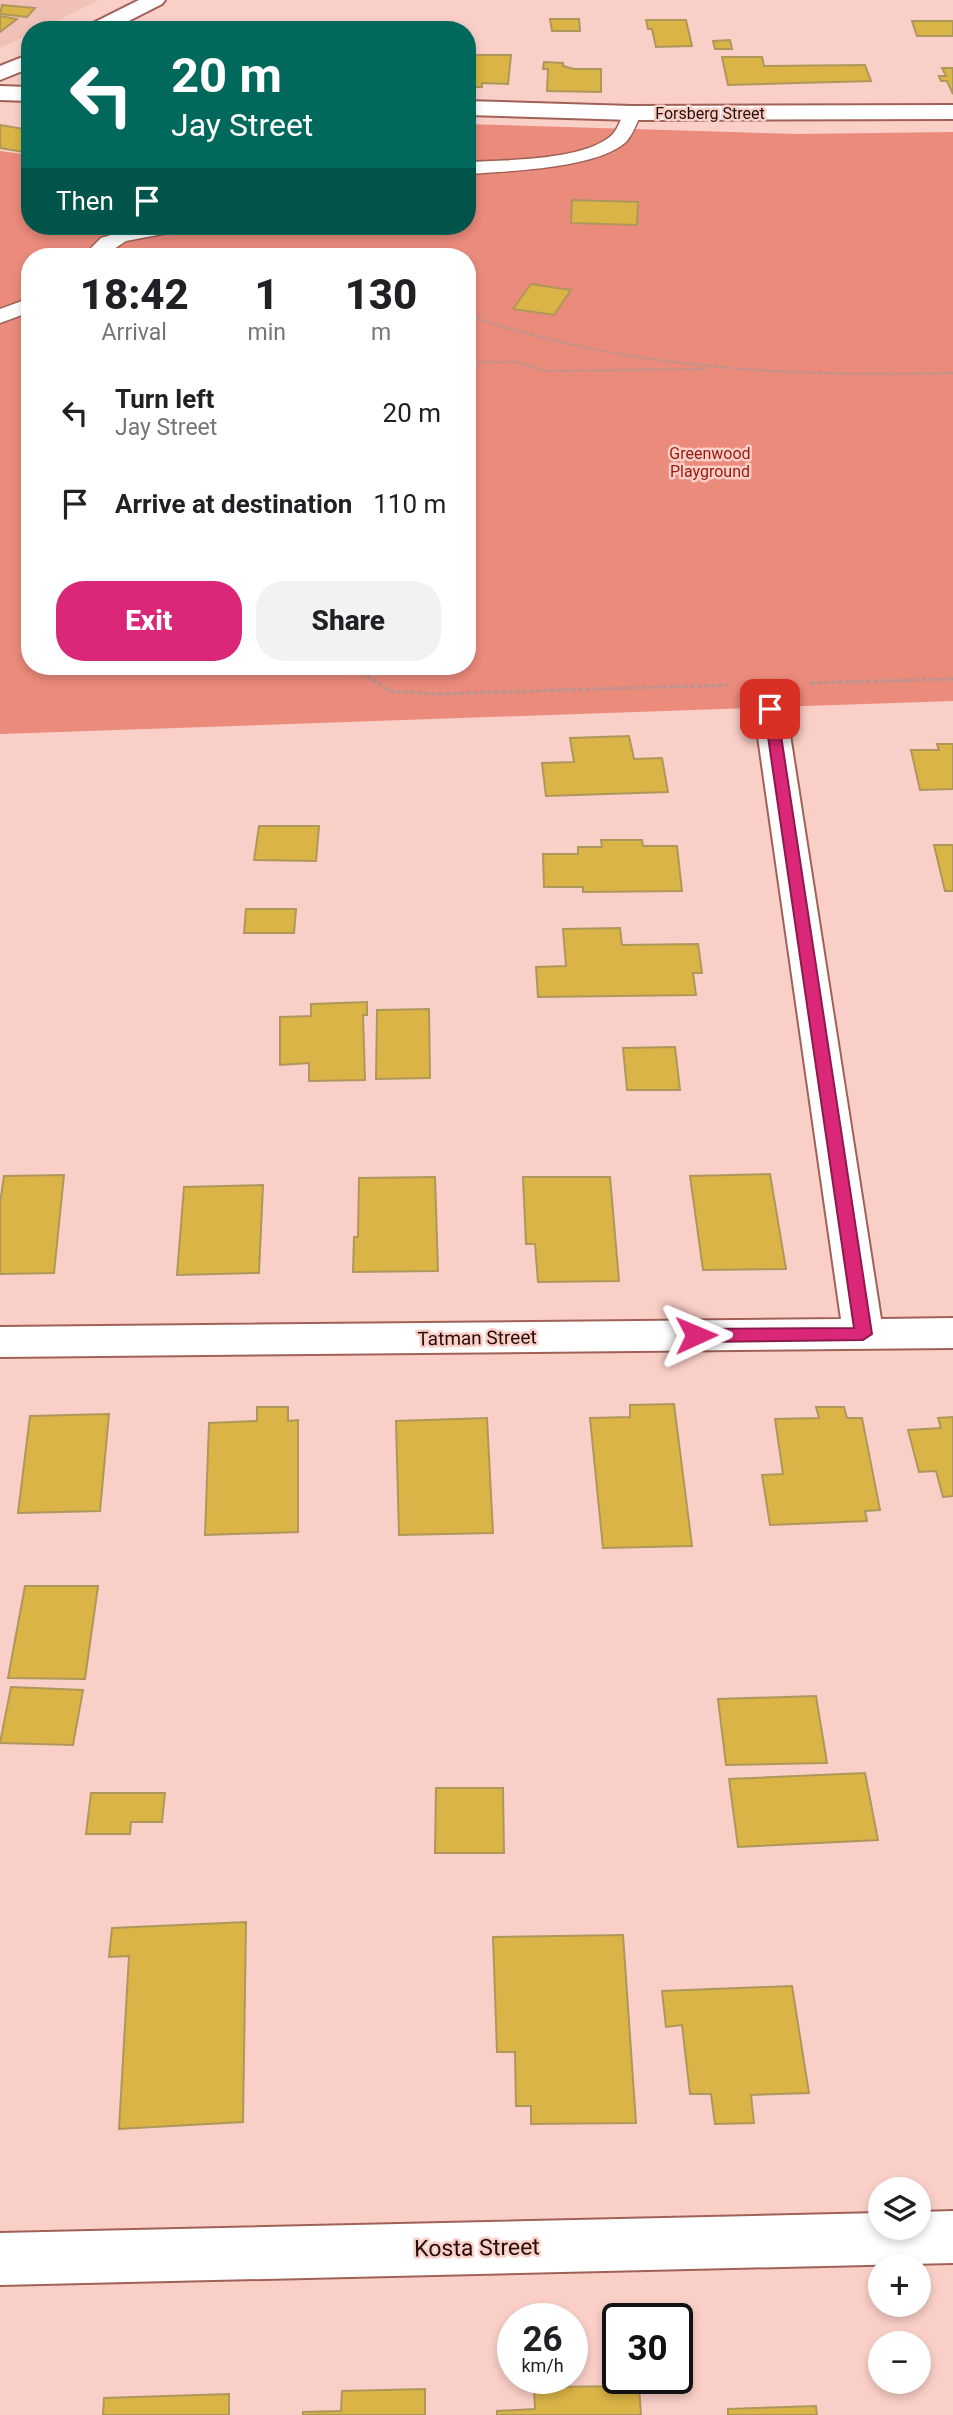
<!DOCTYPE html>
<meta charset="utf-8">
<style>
body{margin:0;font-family:Roboto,sans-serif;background:#f2f2f2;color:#202124;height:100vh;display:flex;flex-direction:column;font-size:26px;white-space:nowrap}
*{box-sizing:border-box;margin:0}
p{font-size:23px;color:#757577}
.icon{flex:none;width:38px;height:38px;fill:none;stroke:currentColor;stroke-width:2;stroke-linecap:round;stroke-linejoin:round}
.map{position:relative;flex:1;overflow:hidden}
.side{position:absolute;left:21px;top:248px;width:455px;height:427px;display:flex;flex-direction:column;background:#fff;border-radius:28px;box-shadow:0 4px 10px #0003}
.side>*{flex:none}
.banner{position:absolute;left:21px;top:21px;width:455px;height:214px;border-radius:28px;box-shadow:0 4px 10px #0003;background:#00695c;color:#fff;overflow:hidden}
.tools{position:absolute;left:868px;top:2177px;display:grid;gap:14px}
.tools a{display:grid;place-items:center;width:63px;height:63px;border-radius:50%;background:#fff;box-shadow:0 4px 10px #0003;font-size:35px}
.speed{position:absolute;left:497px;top:2303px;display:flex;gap:14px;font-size:35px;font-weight:700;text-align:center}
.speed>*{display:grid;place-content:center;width:91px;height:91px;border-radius:50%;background:#fff;box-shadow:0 4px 10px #0003;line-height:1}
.speed small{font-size:18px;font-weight:400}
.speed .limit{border:4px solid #111;border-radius:10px;background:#fff;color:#111}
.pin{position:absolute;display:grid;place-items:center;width:60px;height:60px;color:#fff;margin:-30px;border-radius:14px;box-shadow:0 4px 10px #0006}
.me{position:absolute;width:77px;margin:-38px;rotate:89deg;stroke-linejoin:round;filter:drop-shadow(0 0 5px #0008)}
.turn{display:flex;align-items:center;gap:24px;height:147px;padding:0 35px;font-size:32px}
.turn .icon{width:91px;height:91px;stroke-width:2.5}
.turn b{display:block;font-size:49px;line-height:60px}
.then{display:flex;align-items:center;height:66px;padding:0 35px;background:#0003;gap:14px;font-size:26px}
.eta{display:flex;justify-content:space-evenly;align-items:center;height:119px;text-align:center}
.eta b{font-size:42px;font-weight:800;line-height:49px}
.cta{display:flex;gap:14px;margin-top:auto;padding:14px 35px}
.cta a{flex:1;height:80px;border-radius:28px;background:#db2777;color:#fff;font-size:28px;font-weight:800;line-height:80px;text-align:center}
.cta a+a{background:#f2f2f2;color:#202124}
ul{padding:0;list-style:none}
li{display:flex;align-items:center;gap:21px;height:91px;padding:0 35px}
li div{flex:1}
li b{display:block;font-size:26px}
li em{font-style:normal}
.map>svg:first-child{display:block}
.built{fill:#f1c1b8}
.green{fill:#eb8b7c;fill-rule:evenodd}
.building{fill:#dbb447;stroke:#ae975a;stroke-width:2}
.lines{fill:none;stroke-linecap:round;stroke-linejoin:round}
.lane-casing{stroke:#a06157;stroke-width:3}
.street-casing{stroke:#a06157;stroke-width:4}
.secondary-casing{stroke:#a06157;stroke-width:4}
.path-far1{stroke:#ba958e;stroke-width:2.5;stroke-dasharray:3.5 2;stroke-linecap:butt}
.path{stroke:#ba958e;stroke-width:3.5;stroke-dasharray:4.5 2.5;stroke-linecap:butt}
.lane{fill:#fff;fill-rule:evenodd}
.street{fill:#fff;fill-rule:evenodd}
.secondary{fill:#fff;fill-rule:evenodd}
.route{fill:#db2777;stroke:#8e194d;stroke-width:2}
.labels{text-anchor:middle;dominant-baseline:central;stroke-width:5;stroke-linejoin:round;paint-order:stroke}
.far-street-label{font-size:16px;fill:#260e0a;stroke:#facfc7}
.far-park-label{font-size:16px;fill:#981911;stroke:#facfc7}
.street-label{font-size:19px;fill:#260e0a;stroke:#facfc7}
.near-street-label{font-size:23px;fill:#260e0a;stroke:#facfc7}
</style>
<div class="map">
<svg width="953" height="2415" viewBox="0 0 953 2415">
<rect width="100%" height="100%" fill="#facfc7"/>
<polygon class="built" points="0,0 99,0 38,30 30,30 30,34 0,48"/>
<path class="green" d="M467 124 797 134 953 132V701L0 734V151L30 155V226H467ZM30 257H467V667H30Z"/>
<g class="building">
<polygon points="2,5 35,8 27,17 0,14"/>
<polygon points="0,16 17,19 0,32"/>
<polygon points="550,19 579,19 580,31 552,31"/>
<polygon points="646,20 686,20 692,46 656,47 652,29 648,29"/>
<polygon points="912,21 953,21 953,36 917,36"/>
<polygon points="730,40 732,49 715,49 713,41"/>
<polygon points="467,55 511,55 508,84 482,83 482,87 467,87"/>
<polygon points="722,57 762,57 764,66 865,65 871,81 728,85"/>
<polygon points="544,62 563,63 563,66 574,69 601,69 601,92 547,91 548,69 543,69"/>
<polygon points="942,68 953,68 953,94 947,81 941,81 939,76 946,76"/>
<polygon points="0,125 30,130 30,153 0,148"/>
<polygon points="572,200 638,202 637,225 571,223"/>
<polygon points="531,284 571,290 554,315 513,309"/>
<polygon points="629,736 634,759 662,758 668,792 546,796 542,763 574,762 570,738"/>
<polygon points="937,744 953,744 953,789 920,790 911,750 939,750"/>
<polygon points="259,826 319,826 316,861 254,860"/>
<polygon points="601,840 642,840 643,846 677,846 682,891 583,892 583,887 544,887 543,854 578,854 578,847 602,847"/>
<polygon points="934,845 953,845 953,891 945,891"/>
<polygon points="246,909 296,909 294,933 244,933"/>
<polygon points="620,928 622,945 698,944 702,973 693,973 696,995 538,997 536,967 566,966 563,929"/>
<polygon points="367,1002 367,1015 363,1015 365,1080 309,1081 309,1063 280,1065 280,1017 311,1016 311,1004"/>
<polygon points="429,1009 430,1078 376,1079 377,1010"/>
<polygon points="675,1047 680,1090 627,1090 623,1048"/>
<polygon points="770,1174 786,1269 703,1270 690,1176"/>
<polygon points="64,1175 54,1273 0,1274 0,1203 4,1176"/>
<polygon points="435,1177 438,1271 353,1272 354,1237 358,1237 359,1178"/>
<polygon points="523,1177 610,1177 619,1281 538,1282 535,1244 526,1244"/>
<polygon points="263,1185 259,1273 177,1275 184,1187"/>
<polygon points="674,1404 692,1546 603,1548 590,1418 630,1417 630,1405"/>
<polygon points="257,1407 288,1407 288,1421 298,1420 298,1532 205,1535 209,1423 257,1421"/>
<polygon points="816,1407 844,1407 847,1418 862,1418 880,1510 865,1511 867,1521 770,1525 762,1475 783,1474 775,1419 819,1418"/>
<polygon points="109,1414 100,1511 18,1513 30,1416"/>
<polygon points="953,1417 953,1496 943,1497 936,1471 919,1472 908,1430 941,1428 938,1418"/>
<polygon points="487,1418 493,1533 399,1535 396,1421"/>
<polygon points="25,1586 98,1586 85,1679 8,1678"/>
<polygon points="11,1687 83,1690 73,1745 0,1743"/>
<polygon points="816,1696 827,1763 726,1765 718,1699"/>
<polygon points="865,1773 878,1840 738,1847 729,1779"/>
<polygon points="436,1788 503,1788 504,1853 435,1853"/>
<polygon points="91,1793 165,1793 162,1822 131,1822 130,1834 86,1834"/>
<polygon points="246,1922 243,2122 119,2129 129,1956 109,1957 112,1928"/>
<polygon points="623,1935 636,2123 531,2124 531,2106 516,2106 515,2052 497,2052 493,1937"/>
<polygon points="792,1986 809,2093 751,2095 754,2123 715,2124 711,2094 690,2094 682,2025 666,2027 662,1991"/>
<polygon points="639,2386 641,2415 497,2415 497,2411 535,2409 534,2387"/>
<polygon points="425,2389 425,2415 303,2415 303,2412 341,2411 342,2391"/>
<polygon points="229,2394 229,2415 103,2415 104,2398"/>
<polygon points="816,2406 817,2415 728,2415 728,2409"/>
</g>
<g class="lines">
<defs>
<g id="lane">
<path d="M632 108 641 113C637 123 633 134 626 142 596 169 507 171 467 174V162C504 160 586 161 613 134 619 127 621 117 626 109Z"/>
<polygon points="140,226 187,226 184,230 126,241 102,257 82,257 101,238"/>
<polygon points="30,298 30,312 0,323 0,309"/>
</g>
<g id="street">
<polygon points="0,86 30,87 30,101 0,100"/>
<polygon points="467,101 632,106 953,105 953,119 632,120 467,115"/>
<polygon points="770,700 781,702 786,709 881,1319 953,1318 953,1348 0,1357 0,1327 841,1319 754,709 759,702"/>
<polygon points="953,2211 953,2263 0,2285 0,2233 880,2213 880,2228 919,2228 919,2212"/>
</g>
<g id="secondary">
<polygon points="139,0 165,0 162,4 111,30 84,30 87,26"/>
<polygon points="30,54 30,68 0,80 0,66"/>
</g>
</defs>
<use href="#lane" class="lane-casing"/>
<use href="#street" class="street-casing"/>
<use href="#secondary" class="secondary-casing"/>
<g class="path-far1">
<path d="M467 315C623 369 789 377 953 373"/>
<polyline points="467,362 517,362 545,371 706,369"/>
</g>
<g class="path">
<polyline points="355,667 389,691 436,694 728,685"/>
<polyline points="810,683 953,679"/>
</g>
<use href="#lane" class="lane"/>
<use href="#street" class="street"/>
<use href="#secondary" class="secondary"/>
</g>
<polygon class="route" points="770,705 777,709 872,1334 863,1340 696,1342 688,1335 696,1329 854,1328 764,709"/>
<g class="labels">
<g class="far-street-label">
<text x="710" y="113">Forsberg Street</text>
</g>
<g class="far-park-label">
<text x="710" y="453">Greenwood<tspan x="710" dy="18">Playground</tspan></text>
</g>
<g class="street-label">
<text transform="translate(477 1338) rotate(-1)">Tatman Street</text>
</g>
<g class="near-street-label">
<text transform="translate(477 2248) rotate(-1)">Kosta Street</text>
</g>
</g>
</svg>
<div class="tools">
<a><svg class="icon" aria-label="layers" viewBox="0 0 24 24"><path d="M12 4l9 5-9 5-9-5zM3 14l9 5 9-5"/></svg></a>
<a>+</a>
<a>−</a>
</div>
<div class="speed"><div>26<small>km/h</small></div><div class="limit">30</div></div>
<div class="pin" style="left:770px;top:709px;background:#d93025"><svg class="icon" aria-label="arrive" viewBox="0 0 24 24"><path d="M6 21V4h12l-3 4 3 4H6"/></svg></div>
<svg class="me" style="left:696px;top:1335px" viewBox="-20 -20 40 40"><path d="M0-17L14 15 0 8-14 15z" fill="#db2777" stroke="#fff" stroke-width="4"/></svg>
<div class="banner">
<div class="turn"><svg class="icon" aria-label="left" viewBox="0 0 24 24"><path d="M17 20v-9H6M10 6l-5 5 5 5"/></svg><div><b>20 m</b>Jay Street</div></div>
<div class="then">Then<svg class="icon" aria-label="arrive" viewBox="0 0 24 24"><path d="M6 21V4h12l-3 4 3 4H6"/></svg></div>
</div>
<section class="side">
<div class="eta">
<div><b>18:42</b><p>Arrival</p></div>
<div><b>1</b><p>min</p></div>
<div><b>130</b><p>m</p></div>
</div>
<ul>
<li><svg class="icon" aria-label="left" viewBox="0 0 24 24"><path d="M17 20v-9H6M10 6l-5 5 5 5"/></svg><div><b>Turn left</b><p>Jay Street</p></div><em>20 m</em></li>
<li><svg class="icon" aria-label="arrive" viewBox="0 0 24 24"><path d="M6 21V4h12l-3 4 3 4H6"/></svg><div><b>Arrive at destination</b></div><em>110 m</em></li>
</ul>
<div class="cta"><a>Exit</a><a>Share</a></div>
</section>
</div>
